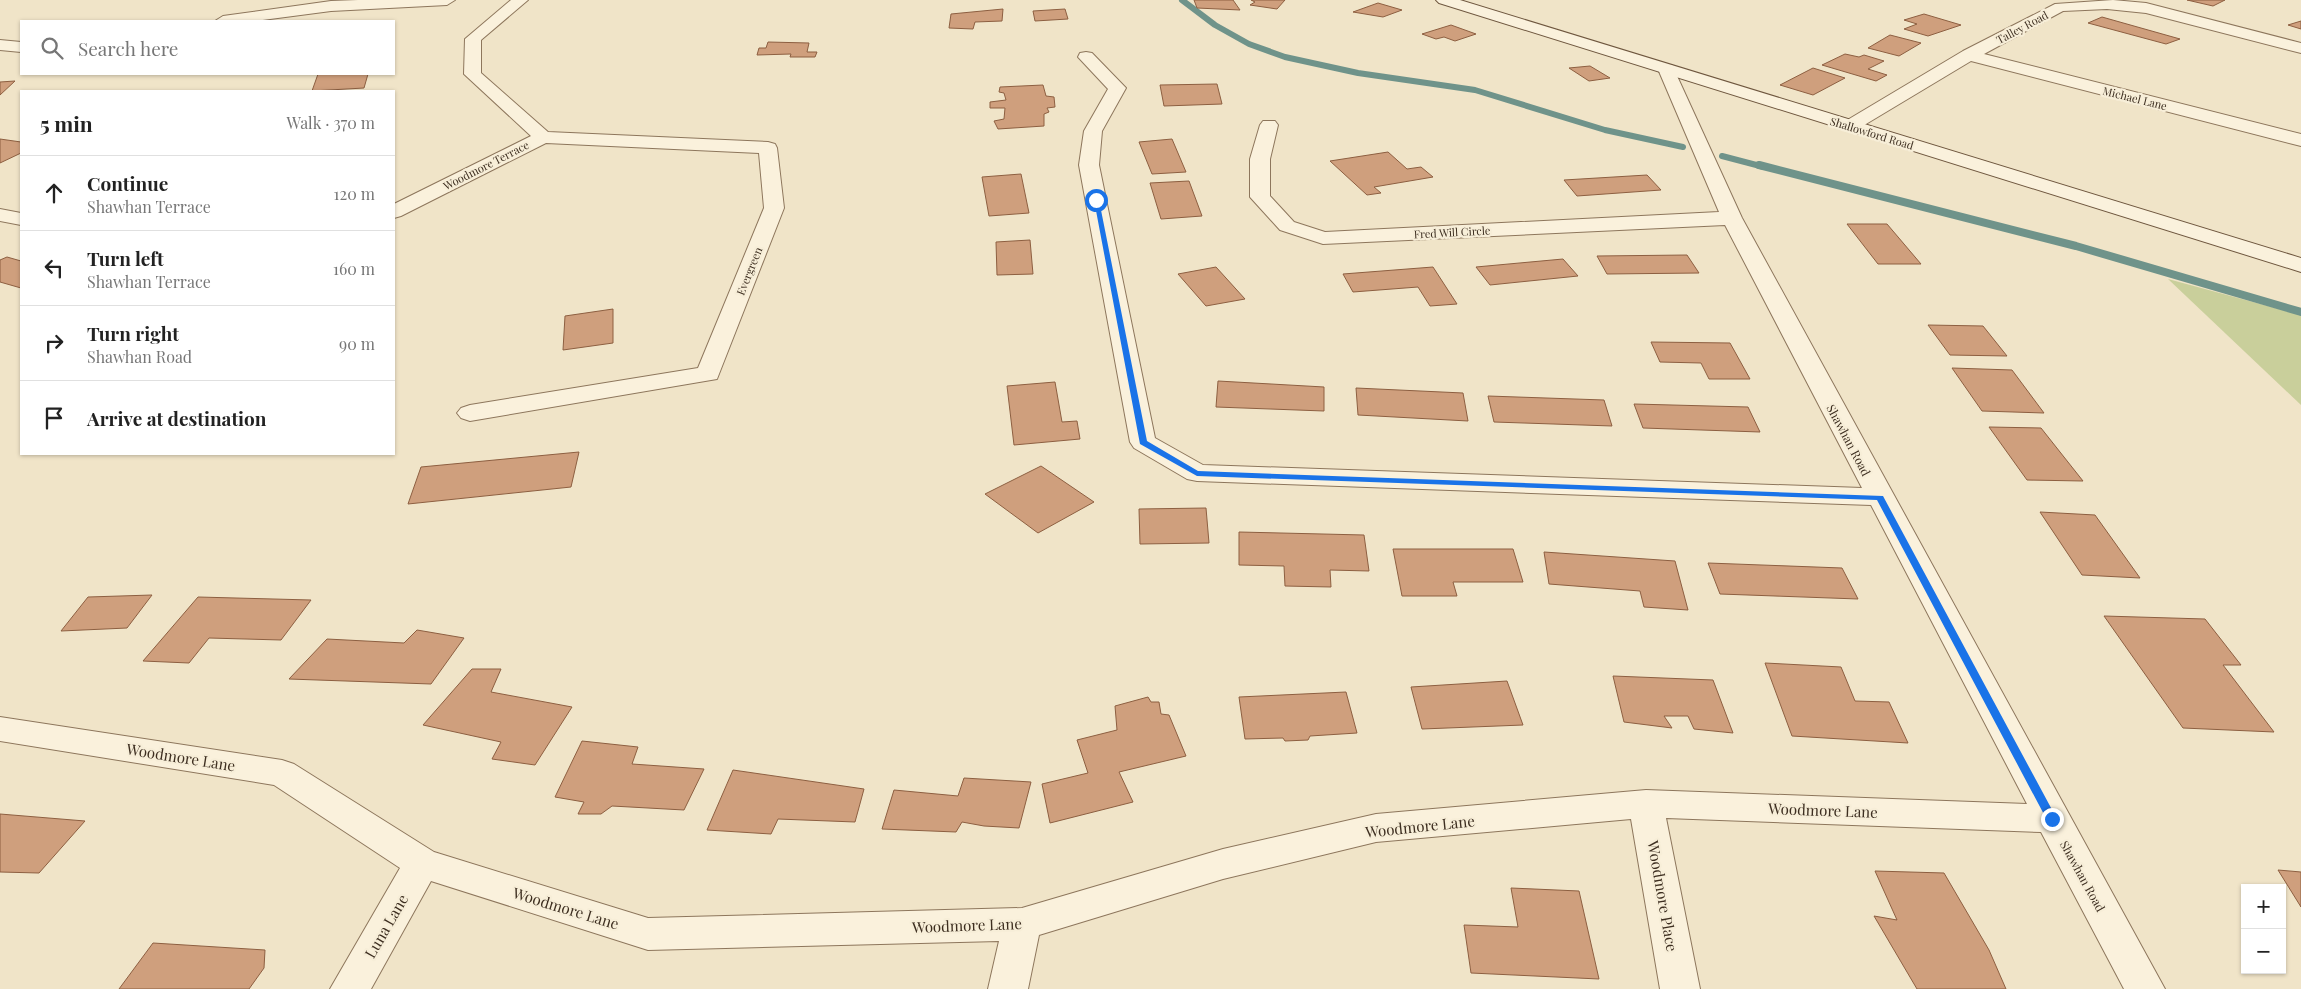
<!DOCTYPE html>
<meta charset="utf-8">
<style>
:root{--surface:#fff;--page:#f2f2f2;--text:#222;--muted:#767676;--line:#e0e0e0}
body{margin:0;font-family:"Playfair Display",serif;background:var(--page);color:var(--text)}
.controls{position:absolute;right:15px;bottom:15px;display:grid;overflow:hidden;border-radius:0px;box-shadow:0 1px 4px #0004}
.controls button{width:45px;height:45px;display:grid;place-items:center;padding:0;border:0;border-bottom:1px solid var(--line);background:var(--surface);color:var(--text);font:25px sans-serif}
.stop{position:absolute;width:15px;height:15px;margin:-11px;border:4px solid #1a73e8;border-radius:50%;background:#fff}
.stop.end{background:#1a73e8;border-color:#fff;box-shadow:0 1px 5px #0008}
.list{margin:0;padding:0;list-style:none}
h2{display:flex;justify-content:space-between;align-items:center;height:65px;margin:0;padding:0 20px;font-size:21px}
h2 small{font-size:16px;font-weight:400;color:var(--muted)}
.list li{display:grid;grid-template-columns:32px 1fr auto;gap:15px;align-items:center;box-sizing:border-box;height:75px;padding:0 20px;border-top:1px solid var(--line)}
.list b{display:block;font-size:19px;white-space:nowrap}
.list p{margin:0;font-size:16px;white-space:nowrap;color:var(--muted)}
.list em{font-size:16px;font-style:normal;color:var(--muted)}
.icon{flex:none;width:28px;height:28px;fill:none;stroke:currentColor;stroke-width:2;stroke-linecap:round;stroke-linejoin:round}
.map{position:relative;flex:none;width:2301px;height:989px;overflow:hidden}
.search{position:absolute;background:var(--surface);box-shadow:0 1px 4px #0004;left:20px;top:20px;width:375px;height:55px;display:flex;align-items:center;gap:12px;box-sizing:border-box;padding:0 18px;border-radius:0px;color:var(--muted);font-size:19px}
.panel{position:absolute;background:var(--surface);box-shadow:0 1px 4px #0004;left:20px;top:90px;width:375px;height:365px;border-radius:0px}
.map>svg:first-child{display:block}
</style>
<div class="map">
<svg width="2301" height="989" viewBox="0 0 2301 989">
<rect width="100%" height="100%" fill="#f0e4c8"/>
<!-- green -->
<path fill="#c9cf9b" d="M 2168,279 L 2301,315 L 2301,405 Z"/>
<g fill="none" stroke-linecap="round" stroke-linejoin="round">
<!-- stream-far1 -->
<g stroke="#6f938a" stroke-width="6">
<path d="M 1182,0 L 1215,25 L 1249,44 L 1285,57 L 1358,73 L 1475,90 L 1605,130 L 1683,147"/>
<path d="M 1722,156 L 1764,167"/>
</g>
<!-- stream -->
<path stroke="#6f938a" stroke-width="8" d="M 1759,165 L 2076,246 L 2301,312"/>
</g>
<!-- building -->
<g fill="#cf9f7d" stroke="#8d5f41">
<path d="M 1194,0 L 1233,0 L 1240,10 L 1197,8 Z"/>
<path d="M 1251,0 L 1285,0 L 1277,9 L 1250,5 L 1255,2 Z"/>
<path d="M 2187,0 L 2225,0 L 2213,6 Z"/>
<path d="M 1378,3 L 1402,10 L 1383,17 L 1353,12 Z"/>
<path d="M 1003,9 L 1002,21 L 975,22 L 973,29 L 949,28 L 951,14 Z"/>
<path d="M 1065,9 L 1068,19 L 1035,21 L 1033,11 Z"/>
<path d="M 1924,14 L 1961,25 L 1928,36 L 1904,29 L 1917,24 L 1904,20 Z"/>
<path d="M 2102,17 L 2180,39 L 2166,44 L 2088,23 Z"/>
<path d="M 2301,21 L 2301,29 L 2288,25 Z"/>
<path d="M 1451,25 L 1476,34 L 1455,41 L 1444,37 L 1436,39 L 1422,34 Z"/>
<path d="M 1890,35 L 1921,43 L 1899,56 L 1868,48 Z"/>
<path d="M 768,42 L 809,43 L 807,52 L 817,52 L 815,57 L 790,57 L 791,54 L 757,55 L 759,48 L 766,48 Z"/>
<path d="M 1845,54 L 1859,57 L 1864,55 L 1884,61 L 1868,69 L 1887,75 L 1876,81 L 1822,65 Z"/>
<path d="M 1590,66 L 1610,78 L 1589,81 L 1569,68 Z"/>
<path d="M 1813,68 L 1845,78 L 1813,95 L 1780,85 Z"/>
<path d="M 318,74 L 368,74 L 364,88 L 312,91 Z"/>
<path d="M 15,81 L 0,95 L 0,82 Z"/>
<path d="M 1217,84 L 1222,104 L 1164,106 L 1160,85 Z"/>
<path d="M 1043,85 L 1046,96 L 1054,97 L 1055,107 L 1047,108 L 1049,112 L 1044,114 L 1044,126 L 998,129 L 994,121 L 1004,119 L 1005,108 L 990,108 L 990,102 L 1006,100 L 1004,93 L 999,92 L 1000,87 Z"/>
<path d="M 0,139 L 21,142 L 21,153 L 0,163 Z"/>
<path d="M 1172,139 L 1186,172 L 1152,174 L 1139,142 Z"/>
<path d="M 1388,152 L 1407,169 L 1421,167 L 1433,177 L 1374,187 L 1381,193 L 1367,195 L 1330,161 Z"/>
<path d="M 1021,174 L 1029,213 L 989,216 L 982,177 Z"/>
<path d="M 1647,175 L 1661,190 L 1577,196 L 1564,180 Z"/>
<path d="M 1189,181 L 1202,216 L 1161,219 L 1150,183 Z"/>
<path d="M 1847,224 L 1887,224 L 1921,264 L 1878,264 Z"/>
<path d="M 1030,240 L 1033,274 L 997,275 L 996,242 Z"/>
<path d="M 1687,255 L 1699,273 L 1607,274 L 1597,256 Z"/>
<path d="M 7,257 L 21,261 L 21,288 L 0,282 L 0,260 Z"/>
<path d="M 1563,259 L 1578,276 L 1490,285 L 1476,267 Z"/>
<path d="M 1216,267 L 1245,299 L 1206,306 L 1178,274 Z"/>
<path d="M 1433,267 L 1457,304 L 1430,306 L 1418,287 L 1353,292 L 1343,274 Z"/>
<path d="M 613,309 L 613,343 L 563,350 L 565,316 Z"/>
<path d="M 1928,325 L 1983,326 L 2007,356 L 1950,355 Z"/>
<path d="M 1651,342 L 1730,343 L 1750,379 L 1709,379 L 1701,363 L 1660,362 Z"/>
<path d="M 1952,368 L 2012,370 L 2044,413 L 1982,411 Z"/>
<path d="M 1218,381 L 1324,387 L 1324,411 L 1216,407 Z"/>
<path d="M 1055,382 L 1062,422 L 1077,421 L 1080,439 L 1014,445 L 1007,386 Z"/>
<path d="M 1356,388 L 1463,393 L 1468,421 L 1358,415 Z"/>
<path d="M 1488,396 L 1604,400 L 1612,426 L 1494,422 Z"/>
<path d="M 1634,404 L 1748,407 L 1760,432 L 1643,428 Z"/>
<path d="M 1989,427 L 2041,428 L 2083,481 L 2027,480 Z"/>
<path d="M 579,452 L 571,487 L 408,504 L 421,467 Z"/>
<path d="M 1041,466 L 1094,502 L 1038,533 L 985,494 Z"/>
<path d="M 1206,508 L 1209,543 L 1140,544 L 1139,509 Z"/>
<path d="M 2040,512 L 2095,515 L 2140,578 L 2082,575 Z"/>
<path d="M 1239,532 L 1364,535 L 1369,571 L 1330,570 L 1331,587 L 1285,586 L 1284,566 L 1239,565 Z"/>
<path d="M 1393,549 L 1513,549 L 1523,582 L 1453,582 L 1457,596 L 1402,596 Z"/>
<path d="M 1544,552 L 1675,561 L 1688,610 L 1644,607 L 1640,591 L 1549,584 Z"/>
<path d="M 1708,563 L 1842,568 L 1858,599 L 1720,594 Z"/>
<path d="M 152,595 L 127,628 L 61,631 L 88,597 Z"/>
<path d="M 198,597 L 311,600 L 281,640 L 209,638 L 189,663 L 143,661 Z"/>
<path d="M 2104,616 L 2205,619 L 2241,665 L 2223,665 L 2274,732 L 2183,728 Z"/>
<path d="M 417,630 L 464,638 L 431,684 L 289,679 L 327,639 L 404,643 Z"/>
<path d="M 1765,663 L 1841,667 L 1855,701 L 1889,702 L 1908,743 L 1792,736 Z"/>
<path d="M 472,669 L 501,669 L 491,692 L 572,707 L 535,765 L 492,759 L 501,742 L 423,725 Z"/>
<path d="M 1613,676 L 1713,680 L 1733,733 L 1694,729 L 1688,716 L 1664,716 L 1672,728 L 1624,722 Z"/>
<path d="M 1507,681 L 1523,725 L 1422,729 L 1411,687 Z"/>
<path d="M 1346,692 L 1357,733 L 1310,736 L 1308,740 L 1285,741 L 1283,738 L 1245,739 L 1239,697 Z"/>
<path d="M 1148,697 L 1151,702 L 1159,702 L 1161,714 L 1169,715 L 1186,756 L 1119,772 L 1133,802 L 1050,823 L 1042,784 L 1088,773 L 1077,740 L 1117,730 L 1115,706 Z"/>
<path d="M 582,741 L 638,747 L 632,764 L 704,769 L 684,810 L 612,806 L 601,814 L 578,814 L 584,802 L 555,797 Z"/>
<path d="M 733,770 L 864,789 L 855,822 L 778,819 L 771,834 L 707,830 Z"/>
<path d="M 964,778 L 1031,782 L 1019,828 L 984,826 L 962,822 L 956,832 L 882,829 L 894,790 L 958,796 Z"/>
<path d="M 0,814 L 85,821 L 39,873 L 0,872 Z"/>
<path d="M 2278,870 L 2301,872 L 2301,907 Z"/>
<path d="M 1875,871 L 1944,873 L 1989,950 L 2006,989 L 1917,989 L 1874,916 L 1897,920 Z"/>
<path d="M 1511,888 L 1579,891 L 1599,979 L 1471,973 L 1464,925 L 1518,927 Z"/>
<path d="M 153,943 L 265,950 L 264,968 L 249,989 L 119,989 Z"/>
</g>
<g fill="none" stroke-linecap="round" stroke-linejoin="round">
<!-- street casing -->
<g stroke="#8d765c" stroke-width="2">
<g id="street">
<path d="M 358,0 L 455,0 L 447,5 L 331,11 L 255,21 L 215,21 L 223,16 L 331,1 Z"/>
<path d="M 511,0 L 528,0 L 481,40 L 481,73 L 548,132 L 768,142 L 775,144 L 777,148 L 784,208 L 717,379 L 470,421 L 461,418 L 457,413 L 461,408 L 470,405 L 698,368 L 764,208 L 759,153 L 546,143 L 401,216 L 394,218 L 394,204 L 531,136 L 464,74 L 465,39 Z"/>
<path d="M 2113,0 L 2146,3 L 2301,43 L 2301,53 L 2146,13 L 2107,9 L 2063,11 L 1984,54 L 2301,134 L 2301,146 L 1971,61 L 1856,130 L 1844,130 L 1841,126 L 1844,122 L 1963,51 L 2055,4 Z"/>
<path d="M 0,40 L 21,42 L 21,52 L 0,50 Z"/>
<path d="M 1086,52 L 1092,53 L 1126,88 L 1102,131 L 1099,165 L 1155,438 L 1203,465 L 1862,488 L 1725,225 L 1323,244 L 1280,230 L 1250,197 L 1250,159 L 1260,125 L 1263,121 L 1275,121 L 1278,125 L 1270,159 L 1270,196 L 1294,222 L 1325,232 L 1719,212 L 1658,69 L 1660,65 L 1672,65 L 1742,218 L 2165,989 L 2124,989 L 2041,832 L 1666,818 L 1700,989 L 1660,989 L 1631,819 L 1376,842 L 1223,879 L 1039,935 L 1028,989 L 988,989 L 999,941 L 648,950 L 431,881 L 371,989 L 330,989 L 400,868 L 274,785 L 0,741 L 0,717 L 282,760 L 294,764 L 434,852 L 648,918 L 1022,908 L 1223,849 L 1376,814 L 1646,790 L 2027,804 L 1871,505 L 1197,481 L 1187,479 L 1134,448 L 1130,442 L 1079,165 L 1084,131 L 1108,89 L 1078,57 L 1080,53 Z"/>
<path d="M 0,209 L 21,213 L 21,225 L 0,221 Z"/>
</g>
</g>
<!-- secondary casing -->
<g stroke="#6f573f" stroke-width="2">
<path id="secondary" d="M 1436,0 L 1460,0 L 2301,258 L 2301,272 L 1439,3 Z"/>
</g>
<!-- street -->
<use href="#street" fill="#faf1dc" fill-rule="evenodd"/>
<!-- secondary -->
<use href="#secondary" fill="#faf1dc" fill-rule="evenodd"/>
</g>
<!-- route -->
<path fill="#1a73e8" d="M 1096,198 L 1099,200 L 1147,441 L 1198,471 L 1883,496 L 2057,819 L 2055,822 L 2048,822 L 1877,500 L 1197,476 L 1140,444 L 1094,200 Z"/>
<g text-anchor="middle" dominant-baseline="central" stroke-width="4.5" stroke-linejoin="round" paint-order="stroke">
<!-- far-street labels -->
<g font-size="11" fill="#3d2e20" stroke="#f7eed8">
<text transform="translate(2022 27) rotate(-28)">Talley Road</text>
<text transform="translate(2135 98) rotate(14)">Michael Lane</text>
<text transform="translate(1872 133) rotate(17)">Shallowford Road</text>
<text transform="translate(486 165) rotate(-27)">Woodmore Terrace</text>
<text transform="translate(1452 232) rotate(-3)">Fred Will Circle</text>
<text transform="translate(749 271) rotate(-68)">Evergreen</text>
</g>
<!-- street labels -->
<g font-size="12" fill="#3d2e20" stroke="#f7eed8">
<text transform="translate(1849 440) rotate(62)">Shawhan Road</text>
<text transform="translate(2083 876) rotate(61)">Shawhan Road</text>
</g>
<!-- near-street labels -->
<g font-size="15" fill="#3d2e20" stroke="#f7eed8">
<text transform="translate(181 757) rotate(9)">Woodmore Lane</text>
<text transform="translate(1823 810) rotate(2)">Woodmore Lane</text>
<text transform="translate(1420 826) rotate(-6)">Woodmore Lane</text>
<text transform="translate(1663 896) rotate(80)">Woodmore Place</text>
<text transform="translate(566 908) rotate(17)">Woodmore Lane</text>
<text transform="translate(967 925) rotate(-2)">Woodmore Lane</text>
<text transform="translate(386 926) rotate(-60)">Luna Lane</text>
</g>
</g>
</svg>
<div class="controls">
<button>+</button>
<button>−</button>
</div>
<div class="stop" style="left:1096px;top:200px"></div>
<div class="stop end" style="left:2052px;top:819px"></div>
<div class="search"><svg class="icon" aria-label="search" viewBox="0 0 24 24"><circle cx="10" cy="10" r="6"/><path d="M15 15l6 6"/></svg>Search here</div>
<section class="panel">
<h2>5 min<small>Walk · 370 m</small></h2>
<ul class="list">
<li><svg class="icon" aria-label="ahead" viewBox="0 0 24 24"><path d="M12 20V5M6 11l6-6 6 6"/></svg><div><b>Continue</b><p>Shawhan Terrace</p></div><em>120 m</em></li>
<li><svg class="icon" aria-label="left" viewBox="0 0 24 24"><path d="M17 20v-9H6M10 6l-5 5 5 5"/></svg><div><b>Turn left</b><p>Shawhan Terrace</p></div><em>160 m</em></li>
<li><svg class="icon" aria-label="right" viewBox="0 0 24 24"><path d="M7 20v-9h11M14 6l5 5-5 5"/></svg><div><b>Turn right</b><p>Shawhan Road</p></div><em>90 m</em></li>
<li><svg class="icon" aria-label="arrive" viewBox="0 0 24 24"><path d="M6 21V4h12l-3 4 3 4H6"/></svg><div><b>Arrive at destination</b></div></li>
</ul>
</section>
</div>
